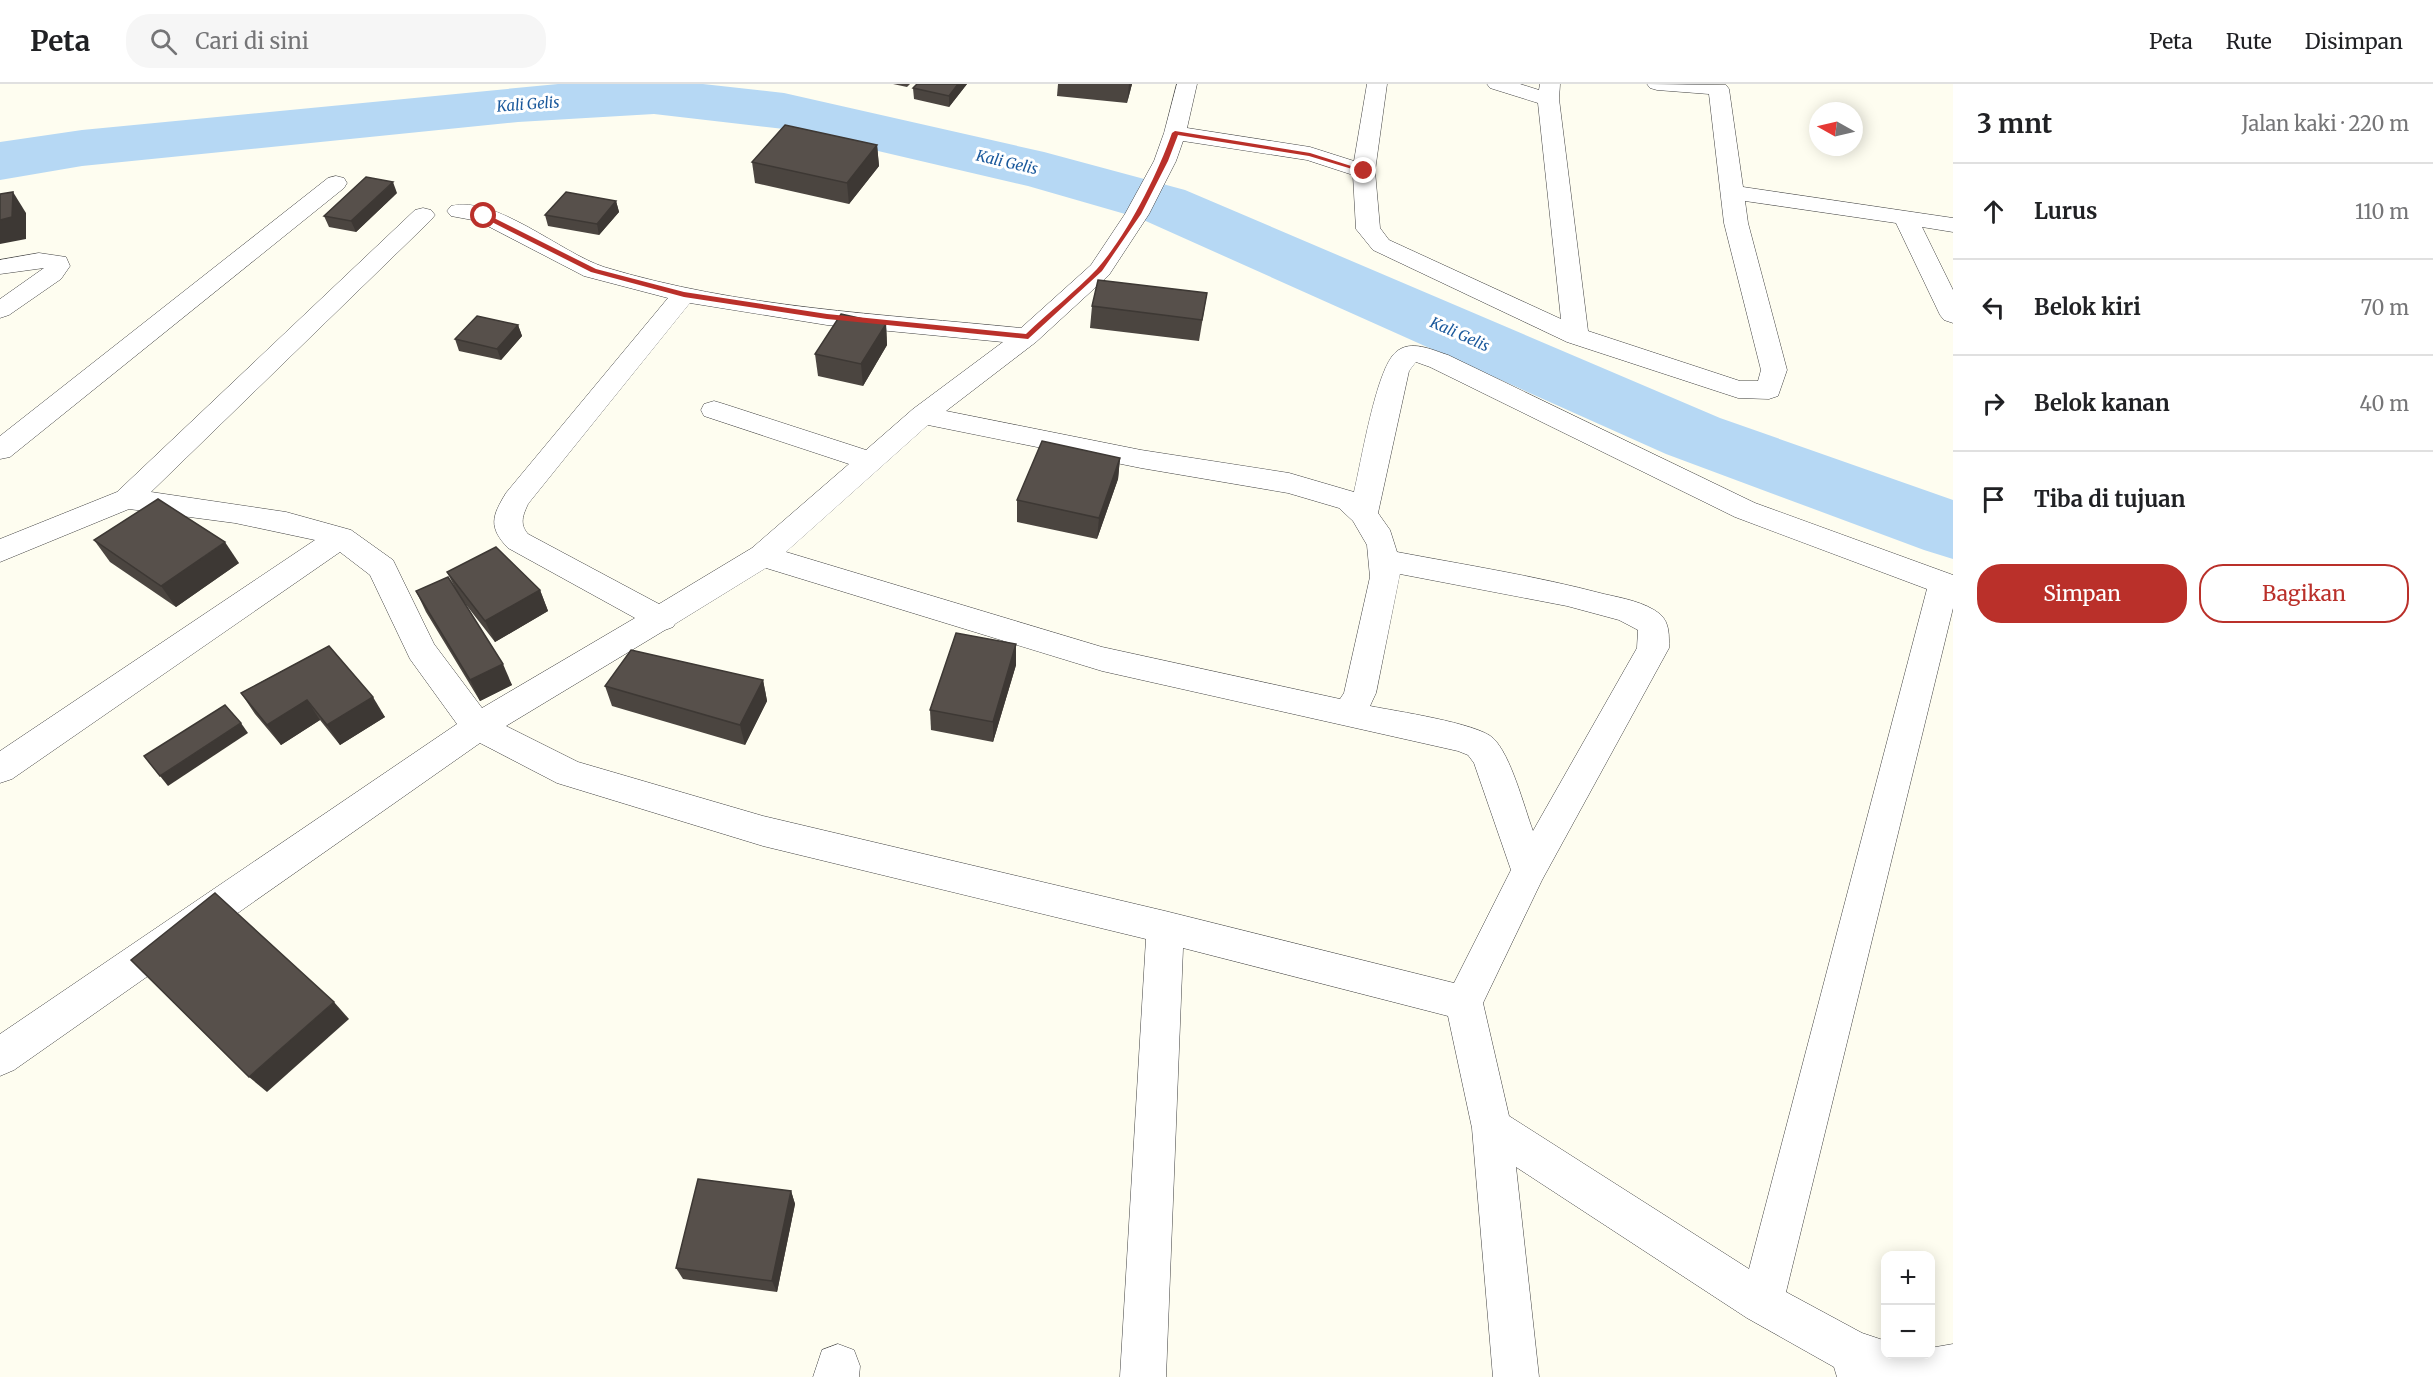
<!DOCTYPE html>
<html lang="id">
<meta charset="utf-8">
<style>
:root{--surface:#fff;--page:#f6f6f6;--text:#202124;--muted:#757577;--line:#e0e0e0;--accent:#ba302a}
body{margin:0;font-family:Merriweather,serif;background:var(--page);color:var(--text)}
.controls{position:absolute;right:18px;bottom:18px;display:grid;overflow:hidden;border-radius:12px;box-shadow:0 3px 15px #0003}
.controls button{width:54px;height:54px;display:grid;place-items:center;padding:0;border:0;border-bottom:2px solid var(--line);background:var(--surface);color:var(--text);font:30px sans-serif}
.compass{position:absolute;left:1809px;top:18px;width:54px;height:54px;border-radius:50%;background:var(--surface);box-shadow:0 3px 15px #0003;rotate:278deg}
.stop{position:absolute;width:18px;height:18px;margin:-14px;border:4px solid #ba302a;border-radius:50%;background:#fff}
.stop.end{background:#ba302a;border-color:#fff;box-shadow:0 2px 6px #0008}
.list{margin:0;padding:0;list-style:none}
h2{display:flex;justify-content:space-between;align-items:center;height:78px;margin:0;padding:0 24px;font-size:26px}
h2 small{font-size:20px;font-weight:400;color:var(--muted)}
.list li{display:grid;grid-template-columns:39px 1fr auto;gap:18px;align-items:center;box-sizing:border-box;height:96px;padding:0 24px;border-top:2px solid var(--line)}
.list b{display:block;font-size:22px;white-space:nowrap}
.list em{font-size:20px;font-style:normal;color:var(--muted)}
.actions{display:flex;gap:12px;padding:18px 24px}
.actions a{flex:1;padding:14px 0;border:2px solid var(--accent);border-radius:24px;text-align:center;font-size:21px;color:var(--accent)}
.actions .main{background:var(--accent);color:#fff}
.icon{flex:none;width:33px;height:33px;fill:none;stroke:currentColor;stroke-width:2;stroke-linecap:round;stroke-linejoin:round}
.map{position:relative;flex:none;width:1953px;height:1293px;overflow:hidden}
header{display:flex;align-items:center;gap:36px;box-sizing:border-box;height:84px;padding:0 30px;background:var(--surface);border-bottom:2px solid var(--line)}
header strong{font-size:28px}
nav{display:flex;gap:33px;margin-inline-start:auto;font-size:21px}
.search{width:420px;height:54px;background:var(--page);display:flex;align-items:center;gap:15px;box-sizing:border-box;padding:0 21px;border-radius:24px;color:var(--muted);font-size:22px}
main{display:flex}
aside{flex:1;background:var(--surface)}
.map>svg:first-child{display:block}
</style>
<header>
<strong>Peta</strong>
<div class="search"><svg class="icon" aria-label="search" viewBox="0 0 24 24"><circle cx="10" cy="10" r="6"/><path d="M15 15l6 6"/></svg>Cari di sini</div>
<nav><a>Peta</a><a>Rute</a><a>Disimpan</a></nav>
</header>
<main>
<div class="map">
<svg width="1953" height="1293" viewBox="0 0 1953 1293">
<rect width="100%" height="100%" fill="#fefdf0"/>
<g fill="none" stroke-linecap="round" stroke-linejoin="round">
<!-- river -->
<path fill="#b6d8f4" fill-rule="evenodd" d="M 558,0 L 703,0 L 784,9 L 1044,68 L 1185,106 L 1720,334 L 1953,416 L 1953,475 L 1924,466 L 1666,370 L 1139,134 L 1028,102 L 784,45 L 654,30 L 518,38 L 82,82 L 0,96 L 0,58 L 82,46 Z"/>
<!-- minor casing -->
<g stroke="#414141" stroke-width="1">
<g id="minor">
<path d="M 1177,0 L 1197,0 L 1187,44 L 1310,63 L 1354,77 L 1367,0 L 1387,0 L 1375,87 L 1380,144 L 1389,156 L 1561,235 L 1538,19 L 1490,4 L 1487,0 L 1520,0 L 1539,6 L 1540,0 L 1560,0 L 1559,15 L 1588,247 L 1740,297 L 1758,297 L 1761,286 L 1724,139 L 1709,10 L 1657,6 L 1650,4 L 1647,0 L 1726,1 L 1729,5 L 1743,103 L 1953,134 L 1953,148 L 1922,143 L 1953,206 L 1953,239 L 1944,236 L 1940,231 L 1896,139 L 1745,117 L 1748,139 L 1787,286 L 1778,312 L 1769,315 L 1738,314 L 1567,258 L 1373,166 L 1356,145 L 1353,91 L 1307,76 L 1183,57 L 1176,77 L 1149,130 L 1109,191 L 1036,258 L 946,327 L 1141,366 L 1289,389 L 1354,408 C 1361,380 1376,284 1396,268 C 1411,255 1432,266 1448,271 L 1755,419 L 1953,491 L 1953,524 L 1786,1208 L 1862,1249 L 1886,1257 L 1886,1270 L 1930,1270 L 1930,1264 L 1953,1260 L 1953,1293 L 1837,1293 L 1834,1283 L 1747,1234 L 1516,1083 L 1539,1293 L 1493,1293 L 1472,1044 L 1448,932 L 1183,864 L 1166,1293 L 1120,1293 L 1146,855 L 763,762 L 557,699 L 480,659 L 14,986 L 0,992 L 0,950 L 457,640 L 410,575 L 370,491 L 340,468 L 12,695 L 0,699 L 0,667 L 315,456 L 235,439 L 129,425 L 0,478 L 0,455 L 117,408 L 415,126 L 423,124 L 431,126 L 435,131 L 431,136 L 151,408 L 286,428 L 351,446 L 393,476 L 434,560 L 482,624 L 635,534 L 508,464 C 488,443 492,432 506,409 L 668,214 L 584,192 L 478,137 L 451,132 L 447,127 L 451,122 C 496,111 561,169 604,183 C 739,224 882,230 1021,244 L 1091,181 L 1125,130 L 1154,77 L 1164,49 ZM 690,219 L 827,241 L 1003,258 L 913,325 L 866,366 L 724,320 L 714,317 L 704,320 L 701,326 L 704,332 L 849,380 L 752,464 L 659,520 L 528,450 C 519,440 523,431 528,420 ZM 1416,278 L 1430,283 L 1735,433 L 1927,505 L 1749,1185 L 1509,1032 L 1483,919 L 1542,796 L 1669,564 C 1669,552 1670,539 1660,530 C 1645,518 1622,514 1604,510 C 1536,492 1466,481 1397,468 L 1390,446 L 1378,429 L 1409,287 ZM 928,341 L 1141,384 L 1288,409 L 1339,424 L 1353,437 L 1367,461 L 1370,493 L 1344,609 L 1340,615 L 1102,563 L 786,468 ZM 766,484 L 1102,587 L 1458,667 L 1468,671 L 1474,679 L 1511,786 L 1454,899 L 1165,827 L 763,732 L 578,678 L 506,642 L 665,546 L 673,543 L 675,540 ZM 1400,490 L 1567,522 L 1619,536 L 1638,546 L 1637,564 L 1533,747 C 1524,723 1511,671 1493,654 C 1477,639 1395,627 1370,622 L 1376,609 Z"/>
<path d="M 336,92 L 344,94 L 347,99 L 344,104 L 10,373 L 0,375 L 0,352 L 328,94 Z"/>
<path d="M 39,169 L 66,173 L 70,182 L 61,195 L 9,231 L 0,234 L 0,215 L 44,184 L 0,190 L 0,176 Z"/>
<path d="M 838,1260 L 854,1266 L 860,1282 L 859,1293 L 813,1293 L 822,1266 Z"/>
</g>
</g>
<!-- minor -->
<use href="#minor" fill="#fff" fill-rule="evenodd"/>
</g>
<!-- wall -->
<g fill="#4b4540">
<path d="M 893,0 L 910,0 L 907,3 Z"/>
<path d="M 917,0 L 967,0 L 949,23 L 914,15 L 913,4 Z"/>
<path d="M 1058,0 L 1132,0 L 1127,19 L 1057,12 Z"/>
<path d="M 877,61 L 879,82 L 849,120 L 755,99 L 752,78 Z"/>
<path d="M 397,109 L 356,148 L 329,143 L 324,132 Z"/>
<path d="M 616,117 L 619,128 L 599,151 L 548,142 L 545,131 Z"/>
<path d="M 1207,209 L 1199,257 L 1090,244 L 1092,222 Z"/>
<path d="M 886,240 L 887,261 L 863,302 L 818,292 L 815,270 Z"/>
<path d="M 518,241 L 522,252 L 501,276 L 459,267 L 455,255 Z"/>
<path d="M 1120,374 L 1118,395 L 1097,455 L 1017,438 L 1017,416 Z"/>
<path d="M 94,456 L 239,479 L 176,523 L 110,478 Z"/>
<path d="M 447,488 L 540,506 L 548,527 L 495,558 L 460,513 L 512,601 L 480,617 L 426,528 L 416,507 L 456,506 Z"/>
<path d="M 1016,560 L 1016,581 L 993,658 L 931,646 L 930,626 Z"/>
<path d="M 329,562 L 385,633 L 340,661 L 320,636 L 281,661 L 255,630 L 241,609 Z"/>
<path d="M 763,596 L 767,617 L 745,661 L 612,622 L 605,602 Z"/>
<path d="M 791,1107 L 795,1120 L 777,1208 L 683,1195 L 676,1184 Z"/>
</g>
<!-- shaded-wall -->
<g fill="#3d3834">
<path d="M 958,0 L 967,0 L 949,23 L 949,12 Z"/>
<path d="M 1129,0 L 1132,0 L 1127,19 Z"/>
<path d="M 877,61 L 879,82 L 849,120 L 847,99 Z"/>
<path d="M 393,98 L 397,109 L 356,148 L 351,137 Z"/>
<path d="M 13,108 L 26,129 L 26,155 L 0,160 L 0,136 Z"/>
<path d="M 616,117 L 619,128 L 599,151 L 597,140 Z"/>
<path d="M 886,240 L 887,261 L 863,302 L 861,280 Z"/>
<path d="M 518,241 L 522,252 L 501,276 L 497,265 Z"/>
<path d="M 1120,374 L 1118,395 L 1097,455 L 1099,434 Z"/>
<path d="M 225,458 L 239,479 L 176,523 L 161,502 Z"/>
<path d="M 540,506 L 548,527 L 495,558 L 485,537 Z"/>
<path d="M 1016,560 L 1016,581 L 993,658 L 993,638 Z"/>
<path d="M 503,580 L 512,601 L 480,617 L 470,596 Z"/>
<path d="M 763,596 L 767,617 L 745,661 L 740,641 Z"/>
<path d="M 373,613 L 385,633 L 340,661 L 327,641 Z"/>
<path d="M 307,616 L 320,636 L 281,661 L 267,641 Z"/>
<path d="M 241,639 L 248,649 L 168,702 L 160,692 Z"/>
<path d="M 334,918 L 349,935 L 267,1008 L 249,993 Z"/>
<path d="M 791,1107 L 795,1120 L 777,1208 L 772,1197 Z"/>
</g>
<!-- building -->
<g fill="#57504b" stroke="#3d3834" stroke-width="1.5">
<path d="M 917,0 L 958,0 L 949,12 L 913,4 Z"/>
<path d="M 785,41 L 877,61 L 847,99 L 752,78 Z"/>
<path d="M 366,93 L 393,98 L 351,137 L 324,132 Z"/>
<path d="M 13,108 L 12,133 L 0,136 L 0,110 Z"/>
<path d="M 566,108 L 616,117 L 597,140 L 545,131 Z"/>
<path d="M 1098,196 L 1207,209 L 1202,236 L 1092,222 Z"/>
<path d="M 841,230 L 886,240 L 861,280 L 815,270 Z"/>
<path d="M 477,232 L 518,241 L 497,265 L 455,255 Z"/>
<path d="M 1042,357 L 1120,374 L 1099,434 L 1017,416 Z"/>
<path d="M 158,415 L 225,458 L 161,502 L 94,456 Z"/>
<path d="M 496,463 L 540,506 L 485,537 L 447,488 Z"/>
<path d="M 448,493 L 503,580 L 470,596 L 416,507 Z"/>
<path d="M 956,549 L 1016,560 L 993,638 L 930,626 Z"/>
<path d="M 329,562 L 373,613 L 327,641 L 307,616 L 267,641 L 241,609 Z"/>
<path d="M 631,566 L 763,596 L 740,641 L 605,602 Z"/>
<path d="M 225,621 L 241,639 L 160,692 L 144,672 Z"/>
<path d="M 215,809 L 334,918 L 249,993 L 131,876 Z"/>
<path d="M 698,1095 L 791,1107 L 772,1197 L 676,1184 Z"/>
</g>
<!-- route -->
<path fill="#ba302a" d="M 1175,47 L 1310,69 L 1367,87 L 1362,88 L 1309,72 L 1178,51 L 1168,77 L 1141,130 L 1102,187 L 1028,255 L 827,235 L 684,213 L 591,188 L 480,132 L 486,130 L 596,185 L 684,208 L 827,230 L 1026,250 C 1049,228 1075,208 1097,185 C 1127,151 1157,92 1172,49 Z"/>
<g text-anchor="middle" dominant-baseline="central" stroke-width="6" stroke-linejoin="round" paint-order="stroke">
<!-- far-water labels -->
<g font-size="15" font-style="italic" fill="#1b599c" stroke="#fff">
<text transform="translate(528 20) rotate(-4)">Kali Gelis</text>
<text transform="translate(1007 78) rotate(13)">Kali Gelis</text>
<text transform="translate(1460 250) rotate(24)">Kali Gelis</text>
</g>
</g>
</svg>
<div class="controls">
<button>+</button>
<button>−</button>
</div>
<svg class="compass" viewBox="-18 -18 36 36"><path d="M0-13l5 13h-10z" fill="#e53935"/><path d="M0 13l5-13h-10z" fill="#757577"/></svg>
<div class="stop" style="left:484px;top:132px"></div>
<div class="stop end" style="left:1364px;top:87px"></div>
</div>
<aside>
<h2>3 mnt<small>Jalan kaki · 220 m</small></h2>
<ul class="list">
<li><svg class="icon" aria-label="ahead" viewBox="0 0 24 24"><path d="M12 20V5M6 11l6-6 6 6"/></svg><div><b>Lurus</b></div><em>110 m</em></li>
<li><svg class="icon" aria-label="left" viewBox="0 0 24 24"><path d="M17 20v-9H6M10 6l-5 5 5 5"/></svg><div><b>Belok kiri</b></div><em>70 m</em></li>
<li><svg class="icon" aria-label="right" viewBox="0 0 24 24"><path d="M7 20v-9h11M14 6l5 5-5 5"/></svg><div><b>Belok kanan</b></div><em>40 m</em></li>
<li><svg class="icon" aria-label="arrive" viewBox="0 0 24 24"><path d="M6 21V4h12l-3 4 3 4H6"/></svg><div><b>Tiba di tujuan</b></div></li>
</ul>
<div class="actions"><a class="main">Simpan</a><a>Bagikan</a></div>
</aside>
</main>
